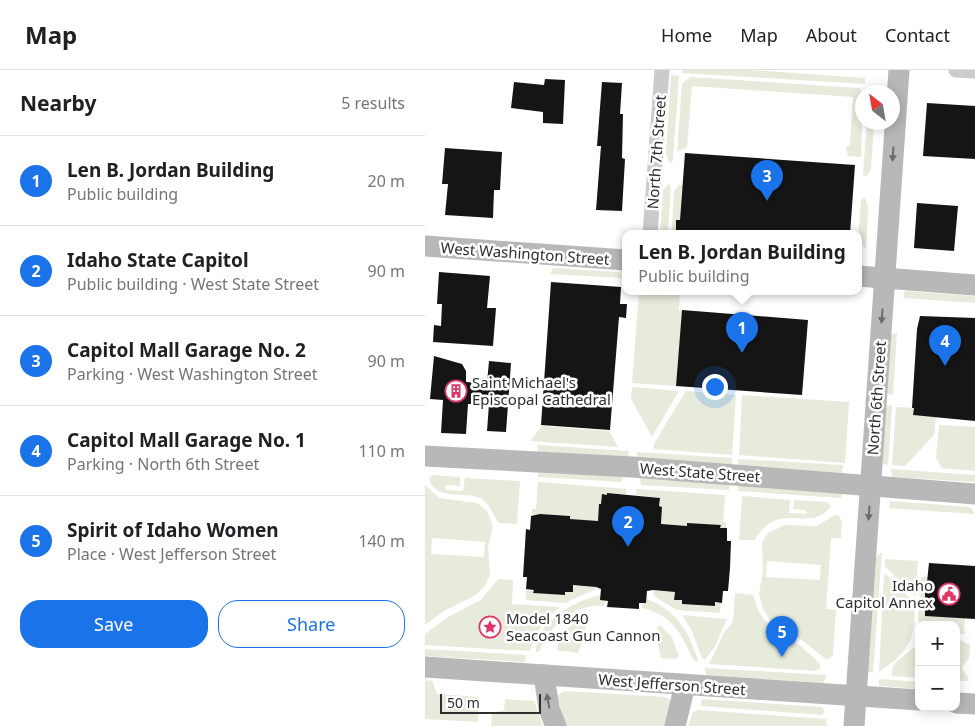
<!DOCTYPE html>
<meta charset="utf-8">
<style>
:root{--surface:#fff;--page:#f2f2f2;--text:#202124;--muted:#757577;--line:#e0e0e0;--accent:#1a73e8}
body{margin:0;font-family:"Noto Sans",sans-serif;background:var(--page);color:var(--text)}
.controls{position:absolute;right:15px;bottom:15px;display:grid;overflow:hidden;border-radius:10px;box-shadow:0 2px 12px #0003}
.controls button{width:45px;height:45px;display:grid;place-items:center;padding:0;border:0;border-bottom:1px solid var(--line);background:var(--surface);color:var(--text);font:25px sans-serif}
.compass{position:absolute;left:430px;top:15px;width:45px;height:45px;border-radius:50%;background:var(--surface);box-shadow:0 2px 12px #0003;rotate:329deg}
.scale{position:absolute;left:15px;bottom:12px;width:101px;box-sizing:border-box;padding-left:5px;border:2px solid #2e2e2e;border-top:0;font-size:14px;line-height:18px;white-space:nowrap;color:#2e2e2e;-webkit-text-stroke:4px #fff;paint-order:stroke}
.you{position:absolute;left:289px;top:316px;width:18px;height:18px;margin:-12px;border:4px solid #fff;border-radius:50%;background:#1a73e8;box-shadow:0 0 0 8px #1a73e833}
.badge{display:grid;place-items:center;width:32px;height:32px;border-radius:50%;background:var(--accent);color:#fff;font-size:16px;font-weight:700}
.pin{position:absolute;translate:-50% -41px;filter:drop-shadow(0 1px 2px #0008)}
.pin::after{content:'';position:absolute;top:26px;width:18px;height:15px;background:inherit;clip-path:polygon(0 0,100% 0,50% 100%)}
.popup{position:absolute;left:197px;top:160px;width:240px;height:65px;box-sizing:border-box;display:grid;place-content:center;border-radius:10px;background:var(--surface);filter:drop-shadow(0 1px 4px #0005);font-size:16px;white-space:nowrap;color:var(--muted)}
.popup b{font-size:19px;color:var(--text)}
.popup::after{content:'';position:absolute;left:50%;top:100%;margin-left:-10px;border:10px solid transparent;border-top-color:var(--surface)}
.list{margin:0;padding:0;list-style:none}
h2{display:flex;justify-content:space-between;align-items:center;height:65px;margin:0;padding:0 20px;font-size:21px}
h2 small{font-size:16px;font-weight:400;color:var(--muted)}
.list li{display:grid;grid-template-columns:32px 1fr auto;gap:15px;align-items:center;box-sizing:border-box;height:90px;padding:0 20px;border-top:1px solid var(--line)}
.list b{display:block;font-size:19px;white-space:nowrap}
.list p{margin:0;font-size:16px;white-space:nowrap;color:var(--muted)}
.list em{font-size:16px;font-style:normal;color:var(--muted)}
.actions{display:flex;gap:10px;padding:15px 20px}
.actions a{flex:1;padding:11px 0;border:1px solid var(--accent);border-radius:20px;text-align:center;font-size:18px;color:var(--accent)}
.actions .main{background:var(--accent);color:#fff}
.map{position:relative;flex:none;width:550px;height:656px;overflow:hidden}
header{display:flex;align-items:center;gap:30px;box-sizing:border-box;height:70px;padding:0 25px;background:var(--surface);border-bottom:1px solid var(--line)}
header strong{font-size:24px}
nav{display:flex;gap:28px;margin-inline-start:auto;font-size:18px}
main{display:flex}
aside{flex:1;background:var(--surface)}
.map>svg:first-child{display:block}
</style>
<header>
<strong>Map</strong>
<nav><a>Home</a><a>Map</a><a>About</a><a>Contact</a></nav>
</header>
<main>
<aside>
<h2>Nearby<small>5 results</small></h2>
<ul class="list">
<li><span class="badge">1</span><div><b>Len B. Jordan Building</b><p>Public building</p></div><em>20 m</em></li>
<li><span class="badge">2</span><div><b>Idaho State Capitol</b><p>Public building · West State Street</p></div><em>90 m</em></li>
<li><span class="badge">3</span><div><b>Capitol Mall Garage No. 2</b><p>Parking · West Washington Street</p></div><em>90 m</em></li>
<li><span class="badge">4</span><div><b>Capitol Mall Garage No. 1</b><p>Parking · North 6th Street</p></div><em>110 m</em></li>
<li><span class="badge">5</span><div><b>Spirit of Idaho Women</b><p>Place · West Jefferson Street</p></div><em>140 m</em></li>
</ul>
<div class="actions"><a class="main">Save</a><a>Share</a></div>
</aside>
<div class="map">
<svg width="550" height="656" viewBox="0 0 550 656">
<rect width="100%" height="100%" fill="#fff"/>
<!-- green -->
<g fill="#e7ebdc" fill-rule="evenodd">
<path d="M 258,0 L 326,0 L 440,8 L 440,14 L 257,3 Z"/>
<path d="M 246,5 L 254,6 L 248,90 L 245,93 L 241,84 Z"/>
<path d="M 265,7 L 434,18 L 438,22 L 436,87 L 423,86 L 421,77 L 425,75 L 428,27 L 267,16 L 262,77 L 252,82 L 257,14 Z"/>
<path d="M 442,53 L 449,53 L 446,100 L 441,107 L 438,104 Z"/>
<path d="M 243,114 L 246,116 L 243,160 L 235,164 L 238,121 Z"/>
<path d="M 254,115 L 257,115 L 255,150 L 251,150 L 251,161 L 257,161 L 256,164 L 249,164 L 247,158 L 249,121 Z"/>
<path d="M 440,127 L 443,138 L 441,179 L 433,170 L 436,130 Z"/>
<path d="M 128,198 L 194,202 L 198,208 L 125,204 Z"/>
<path d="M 480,221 L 550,226 L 550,233 L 478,228 Z"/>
<path d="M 214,222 L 255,222 L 254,240 L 257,240 L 251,316 L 207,313 Z"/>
<path d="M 472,263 L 468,325 L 460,323 L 464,265 Z"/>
<path d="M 207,317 L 254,321 L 227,367 L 206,329 Z"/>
<path d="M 261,321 L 311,325 L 307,385 L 228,379 L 230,372 Z"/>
<path d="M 317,325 L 424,332 L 420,393 L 314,385 Z"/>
<path d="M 467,335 L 463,395 L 455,393 L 459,336 Z"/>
<path d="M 471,337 L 489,338 L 489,345 L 511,347 L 509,365 L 480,396 L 467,395 Z"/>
<path d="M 514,355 L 550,357 L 550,401 L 517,398 L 511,388 Z"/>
<path d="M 117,356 L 184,361 L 193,377 L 105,371 Z"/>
<path d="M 112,375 L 204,381 L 203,388 L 113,382 Z"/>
<path d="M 212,382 L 307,388 L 307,396 L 212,389 Z"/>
<path d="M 313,389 L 418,395 L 417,403 L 313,396 Z"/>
<path d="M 466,399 L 550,405 L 550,412 L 467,407 Z"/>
<path d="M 113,403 L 199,406 L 196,412 L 113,407 Z"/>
<path d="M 8,405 L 35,407 L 35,416 L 21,415 L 21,420 L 38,421 L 40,408 L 95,411 L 92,454 L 74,453 C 67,444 66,434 55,428 C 40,421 8,431 4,408 Z"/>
<path d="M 215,407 L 305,413 L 304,420 L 216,415 Z"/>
<path d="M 113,412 L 201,419 L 201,424 L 177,425 L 173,452 L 145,449 L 145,446 L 114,444 L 114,447 L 107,446 L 107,439 L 111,439 Z"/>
<path d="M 313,414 L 365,417 L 417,424 L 416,428 L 313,421 Z"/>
<path d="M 0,415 L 14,428 L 52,433 L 62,441 L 68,457 L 63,477 L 65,505 L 59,517 L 49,526 L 19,541 L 0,555 ZM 7,468 L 60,472 L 59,487 L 6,484 Z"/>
<path d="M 211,419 L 300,425 L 298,452 L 301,452 L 301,458 L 295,458 L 295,455 L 262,453 L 262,456 L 236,458 L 237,437 L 234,436 L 235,428 L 211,425 Z"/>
<path d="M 317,426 L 365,430 L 364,443 L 382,444 L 381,440 L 368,439 L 369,430 L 402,432 L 406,436 C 386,465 353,428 330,470 L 314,470 Z"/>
<path d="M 465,431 L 545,437 L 550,444 L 464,438 Z"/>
<path d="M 410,445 L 413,445 L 417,451 L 416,468 L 406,468 L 401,539 L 411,540 L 408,585 L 402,590 L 373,567 L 345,550 L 338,539 L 334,524 L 338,501 L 337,472 L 343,463 L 360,455 L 392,456 ZM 342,491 L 396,495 L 395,510 L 341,507 Z"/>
<path d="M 457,482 L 448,602 L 441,602 L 450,488 Z"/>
<path d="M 460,489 L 493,491 L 490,526 L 460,496 Z"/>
<path d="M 461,504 L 489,533 C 492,570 483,582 454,602 L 459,506 Z"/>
<path d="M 496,507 L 502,507 L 502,512 L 500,512 L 500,545 L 540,548 L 539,562 L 541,564 L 531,564 L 531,555 L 495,555 L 493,548 Z"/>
<path d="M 73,509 L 88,510 L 87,534 L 134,537 L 117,555 L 104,581 L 0,575 L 0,564 L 23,547 L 56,530 Z"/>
<path d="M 148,515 L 171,517 L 171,519 L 140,533 L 101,530 L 101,519 L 109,520 L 109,523 L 140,525 L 140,522 L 148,522 Z"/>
<path d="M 228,520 L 250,522 L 249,530 L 257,530 L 257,534 L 289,536 L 290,533 L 296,533 L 295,543 L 252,540 L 229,526 Z"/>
<path d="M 310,523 L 328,525 L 334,542 L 344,556 L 376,576 L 395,594 L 395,599 L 391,601 L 284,594 L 300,561 L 308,552 Z"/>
<path d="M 176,525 L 176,530 L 180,531 L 179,536 C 150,533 124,555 115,581 L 111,582 C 110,552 150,530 176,525 Z"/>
<path d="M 221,529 C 252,540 263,561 273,590 L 272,592 L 268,589 C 255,562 247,545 217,538 L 217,533 L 221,533 Z"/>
<path d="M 257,545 L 302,549 L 290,576 L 280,590 L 277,588 L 266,559 Z"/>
<path d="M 159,549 L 161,551 L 160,564 L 153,583 L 132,580 C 133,566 145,554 159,549 Z"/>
<path d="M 233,556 L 236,556 L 246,566 L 254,586 L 251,589 L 236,588 L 231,566 Z"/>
<path d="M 531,568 L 545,575 L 544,588 L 537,597 L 539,602 L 543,607 L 543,611 L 531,611 Z"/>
<path d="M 494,573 L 494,608 L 466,606 L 469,594 Z"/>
<path d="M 0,579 L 101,585 L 100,592 L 0,586 Z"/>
<path d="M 280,598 L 402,605 L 398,613 L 281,605 Z"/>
<path d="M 0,607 L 3,611 L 7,610 L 12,624 L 54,627 L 53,652 L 1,649 L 0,653 Z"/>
<path d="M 454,609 L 494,612 L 494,619 L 454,616 Z"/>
<path d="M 140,621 L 241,627 L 246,631 L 244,656 L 137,656 L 131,626 Z"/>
<path d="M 80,629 L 109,631 L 118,656 L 66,656 L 67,643 L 79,640 Z"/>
<path d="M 276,629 L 396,637 L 399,640 L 398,645 L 276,636 Z"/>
<path d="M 273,640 L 401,649 L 402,656 L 263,656 L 268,642 Z"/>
</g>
<!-- building -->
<g fill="#151515">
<path d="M 120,9 L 140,10 L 138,54 L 118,53 L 118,42 L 86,38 L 89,12 L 119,15 Z"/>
<path d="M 177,12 L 197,13 L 195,44 L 198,44 L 197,88 L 200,89 L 197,141 L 171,140 L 176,76 L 172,76 Z"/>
<path d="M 502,33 L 550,36 L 550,89 L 498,86 Z"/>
<path d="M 20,78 L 77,82 L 75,120 L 69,120 L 68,148 L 20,145 L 23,114 L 17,114 Z"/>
<path d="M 260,83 L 430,95 L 425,164 L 277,164 L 251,161 L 251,150 L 255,150 Z"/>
<path d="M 492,133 L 533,136 L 529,181 L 489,178 Z"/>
<path d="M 14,202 L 65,206 L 62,238 L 71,238 L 68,276 L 8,272 L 9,255 L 16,256 L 17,234 L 12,234 Z"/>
<path d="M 126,212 L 196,217 L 195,234 L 202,234 L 201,248 L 194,247 L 185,360 L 116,355 Z"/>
<path d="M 257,240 L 383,250 L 377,325 L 251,316 Z"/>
<path d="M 495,246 L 550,248 L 550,351 L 488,345 L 489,338 L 487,338 L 492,259 Z"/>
<path d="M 9,286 L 37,294 L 41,301 L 41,312 L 62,313 L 64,291 L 86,293 L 81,362 L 62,361 L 64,334 L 43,334 L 41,364 L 16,363 L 18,330 L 5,329 Z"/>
<path d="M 182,423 L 235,428 L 234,436 L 237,437 L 236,454 L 262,456 L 262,453 L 296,455 L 295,458 L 302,458 L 302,471 L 306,471 L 305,498 L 303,521 L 298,521 L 297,533 L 290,532 L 290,536 L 257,534 L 257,530 L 249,530 L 250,522 L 228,520 L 222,521 L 221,533 L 214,533 L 214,539 L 182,537 L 183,531 L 175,530 L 176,519 L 171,517 L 148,515 L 148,522 L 140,522 L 140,525 L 108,523 L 109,520 L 101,519 L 102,507 L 98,507 L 101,459 L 105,460 L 106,446 L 115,444 L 145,446 L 145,449 L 173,451 L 174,434 L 176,434 L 177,424 L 182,425 Z"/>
<path d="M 504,493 L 550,496 L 550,549 L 500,546 L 500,512 L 502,512 Z"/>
</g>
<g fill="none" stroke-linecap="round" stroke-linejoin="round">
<!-- street -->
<g stroke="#cbcbcb" stroke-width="15">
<path d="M 531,0 L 550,1"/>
<path d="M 225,164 L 237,0"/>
</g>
<!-- secondary -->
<g stroke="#b8b8b8" stroke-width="21">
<path d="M 0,176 L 201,190"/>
<path d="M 433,206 L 550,215"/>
<path d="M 0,386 L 207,397 L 550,424"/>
<path d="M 0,597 L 494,630"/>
<path d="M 119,605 L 124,639 L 131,656"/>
<path d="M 531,633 L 550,634"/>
<path d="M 250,656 L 260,615"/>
<path d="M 429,656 L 474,0"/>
</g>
</g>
<!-- one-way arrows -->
<defs><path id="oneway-solid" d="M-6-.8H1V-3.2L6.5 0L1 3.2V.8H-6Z" transform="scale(1.25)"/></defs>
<g fill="#6c6c6c">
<use href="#oneway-solid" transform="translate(468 84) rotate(94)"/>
<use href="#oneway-solid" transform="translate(457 246) rotate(94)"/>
<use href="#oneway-solid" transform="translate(444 443) rotate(94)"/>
<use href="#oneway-solid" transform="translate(123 631) rotate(-101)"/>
</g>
<!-- icons -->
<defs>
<g id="building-ring" transform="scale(1.125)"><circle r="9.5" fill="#fff" stroke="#de3768" stroke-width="1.5"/><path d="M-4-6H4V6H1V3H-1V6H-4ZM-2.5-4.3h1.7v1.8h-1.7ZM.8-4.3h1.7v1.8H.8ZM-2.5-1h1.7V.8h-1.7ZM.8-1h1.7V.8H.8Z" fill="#de3768"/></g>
<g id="civic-ring" transform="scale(1.125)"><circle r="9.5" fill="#fff" stroke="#de3768" stroke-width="1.5"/><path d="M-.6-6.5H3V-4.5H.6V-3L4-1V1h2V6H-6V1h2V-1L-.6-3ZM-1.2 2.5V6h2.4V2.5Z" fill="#de3768"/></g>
<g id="sight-ring" transform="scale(1.125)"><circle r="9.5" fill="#fff" stroke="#de3768" stroke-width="1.5"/><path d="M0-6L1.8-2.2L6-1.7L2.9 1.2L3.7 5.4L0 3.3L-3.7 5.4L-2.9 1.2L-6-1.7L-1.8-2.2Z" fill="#de3768"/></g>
</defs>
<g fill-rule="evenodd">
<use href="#building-ring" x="31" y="321"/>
<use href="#civic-ring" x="524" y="524"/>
<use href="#sight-ring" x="65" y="557"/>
</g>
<g text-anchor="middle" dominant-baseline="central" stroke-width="5" stroke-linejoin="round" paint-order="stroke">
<!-- street labels -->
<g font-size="15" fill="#2e2e2e" stroke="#fff">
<text transform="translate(231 82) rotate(-86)">North 7th Street</text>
<text transform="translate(100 183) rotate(4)">West Washington Street</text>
<text transform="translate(451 328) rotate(-86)">North 6th Street</text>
<text transform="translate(275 402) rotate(4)">West State Street</text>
<text transform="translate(247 614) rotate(4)">West Jefferson Street</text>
</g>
<!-- poi labels -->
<g font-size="15" fill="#2e2e2e" stroke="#fff" text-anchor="start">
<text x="47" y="312">Saint Michael's<tspan x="47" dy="17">Episcopal Cathedral</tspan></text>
<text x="508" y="515" text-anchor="end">Idaho<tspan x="508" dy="17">Capitol Annex</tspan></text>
<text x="81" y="548">Model 1840<tspan x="81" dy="17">Seacoast Gun Cannon</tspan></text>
</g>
</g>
</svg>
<div class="controls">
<button>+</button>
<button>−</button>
</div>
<svg class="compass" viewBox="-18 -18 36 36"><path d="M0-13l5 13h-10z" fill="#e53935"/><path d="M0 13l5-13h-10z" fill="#757577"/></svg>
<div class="scale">50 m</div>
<div class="you"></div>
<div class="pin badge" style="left:317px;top:283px">1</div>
<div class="popup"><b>Len B. Jordan Building</b>Public building</div>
<div class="pin badge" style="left:203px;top:477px">2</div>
<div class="pin badge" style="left:342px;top:131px">3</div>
<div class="pin badge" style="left:520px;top:296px">4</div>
<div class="pin badge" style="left:357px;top:587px">5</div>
</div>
</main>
